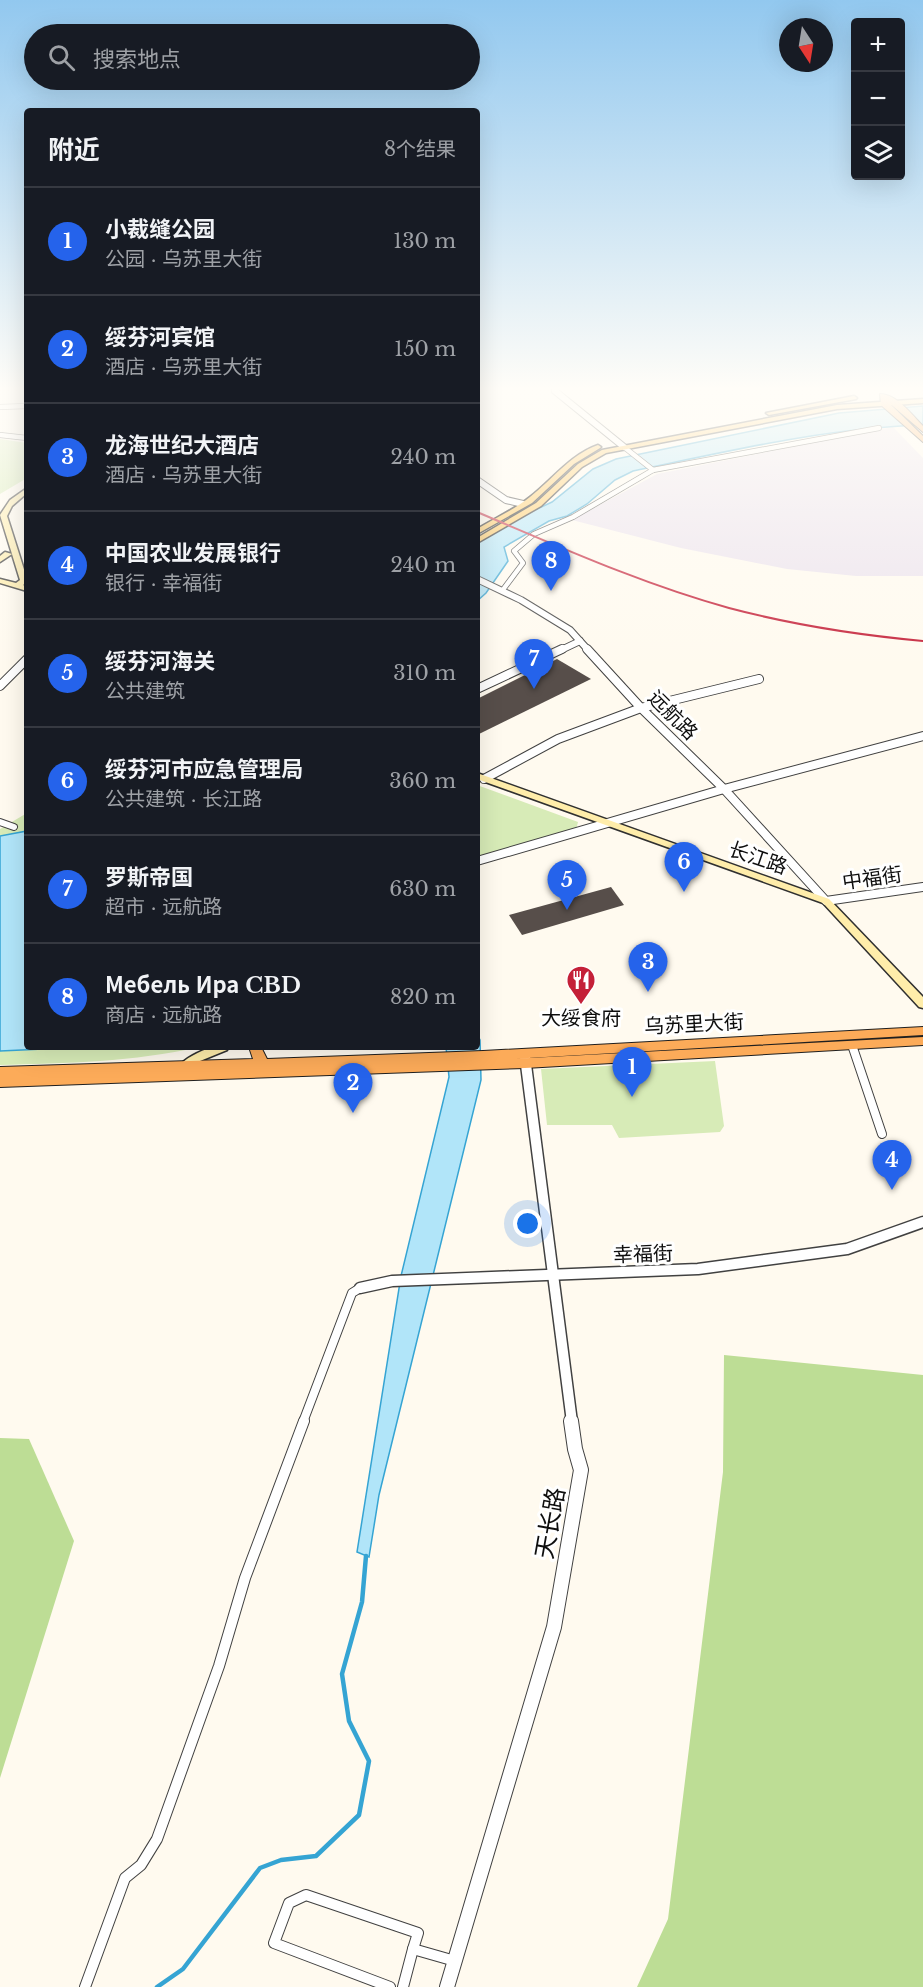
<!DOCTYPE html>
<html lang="zh">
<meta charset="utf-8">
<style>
:root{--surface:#171b24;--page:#20242c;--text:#f1f3f6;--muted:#9ea1a6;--line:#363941;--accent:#2563eb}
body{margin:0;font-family:"Libre Baskerville","Noto Sans SC",serif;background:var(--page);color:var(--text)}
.controls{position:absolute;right:18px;top:18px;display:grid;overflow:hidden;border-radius:6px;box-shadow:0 6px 24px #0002}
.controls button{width:54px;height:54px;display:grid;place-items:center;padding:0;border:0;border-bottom:2px solid var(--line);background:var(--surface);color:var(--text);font:30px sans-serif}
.compass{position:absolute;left:779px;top:18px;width:54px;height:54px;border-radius:50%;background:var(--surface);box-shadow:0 6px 24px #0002;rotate:168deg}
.you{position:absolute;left:528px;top:1224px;width:21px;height:21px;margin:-15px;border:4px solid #fff;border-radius:50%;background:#1a73e8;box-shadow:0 0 0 9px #1a73e833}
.badge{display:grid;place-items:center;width:39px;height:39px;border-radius:50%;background:var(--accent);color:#fff;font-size:20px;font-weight:700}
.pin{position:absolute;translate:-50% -50px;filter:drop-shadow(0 2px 3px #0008)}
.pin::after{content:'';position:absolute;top:32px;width:21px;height:18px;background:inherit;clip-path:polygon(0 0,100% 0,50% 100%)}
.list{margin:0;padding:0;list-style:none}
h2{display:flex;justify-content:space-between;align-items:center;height:78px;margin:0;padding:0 24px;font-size:26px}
h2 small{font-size:20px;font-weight:400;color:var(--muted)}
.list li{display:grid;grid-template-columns:39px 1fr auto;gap:18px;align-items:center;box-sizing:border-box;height:108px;padding:0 24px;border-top:2px solid var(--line)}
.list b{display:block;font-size:22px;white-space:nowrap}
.list p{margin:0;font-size:20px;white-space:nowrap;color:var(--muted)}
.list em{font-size:20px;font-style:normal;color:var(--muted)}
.icon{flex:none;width:33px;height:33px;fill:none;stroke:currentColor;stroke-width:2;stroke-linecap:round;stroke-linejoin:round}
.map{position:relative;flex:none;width:923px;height:1987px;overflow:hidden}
.search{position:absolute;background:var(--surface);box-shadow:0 6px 24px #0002;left:24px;top:24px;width:456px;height:66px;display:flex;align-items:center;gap:15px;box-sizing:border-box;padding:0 21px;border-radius:33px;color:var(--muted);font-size:22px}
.panel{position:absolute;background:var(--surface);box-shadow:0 6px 24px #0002;left:24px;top:108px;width:456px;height:942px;border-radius:6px}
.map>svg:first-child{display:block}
</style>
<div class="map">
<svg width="923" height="1987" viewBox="0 0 923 1987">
<rect width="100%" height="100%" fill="#fffaef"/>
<!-- industrial -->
<path fill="#ebe2ed" d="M 893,427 L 923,458 L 923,576 L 856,576 L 787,569 L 681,548 L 572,520 L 657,474 Z"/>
<!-- green -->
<g fill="#d7ebb7">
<path d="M 0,439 L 27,443 L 27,478 L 0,494 Z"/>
<path d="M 477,785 L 578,822 L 576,830 L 477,857 Z"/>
<path d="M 27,813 L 27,1047 L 199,1047 C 134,1062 67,1063 0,1065 L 0,829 Z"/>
<path d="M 715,1061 L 724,1126 L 720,1132 L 619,1138 L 612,1125 L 547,1125 L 541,1069 Z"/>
</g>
<!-- forest -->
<g fill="#bddd95">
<path d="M 724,1355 L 923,1375 L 923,1987 L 637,1987 L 668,1919 L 723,1472 Z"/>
<path d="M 0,1438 L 29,1439 L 74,1541 L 0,1778 Z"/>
</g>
<!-- water -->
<g fill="#b1e5f9" stroke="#35a4d3" stroke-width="1.5">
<path d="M 923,406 L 923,425 C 825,428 729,451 633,471 L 615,480 L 587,504 L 567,516 L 549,521 L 504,547 L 508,561 L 486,593 L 477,601 L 477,560 L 479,555 L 477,543 L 518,518 L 552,502 L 593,469 L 616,459 L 839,413 Z"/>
<path d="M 27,831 L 27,1047 L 87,1047 L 0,1051 L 0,836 Z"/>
<path d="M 477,1034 L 480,1040 L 481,1080 L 379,1495 L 369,1557 L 357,1552 L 401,1276 L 449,1077 L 446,1047 L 477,1047 Z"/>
</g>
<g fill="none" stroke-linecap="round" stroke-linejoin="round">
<!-- stream -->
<path stroke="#35a4d3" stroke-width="4.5" d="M 157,1987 L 183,1969 L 260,1868 L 281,1860 L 316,1856 L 359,1815 L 369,1761 L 349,1721 L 342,1674 L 362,1602 L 366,1556"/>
</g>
<!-- building -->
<g fill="#574e4a">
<path d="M 557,659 L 591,679 L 477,735 L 477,699 Z"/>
<path d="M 611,887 L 624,905 L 522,935 L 509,915 Z"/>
</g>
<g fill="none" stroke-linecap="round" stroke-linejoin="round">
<!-- minor-far3 casing -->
<g stroke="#414141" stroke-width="6">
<g id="minor-far3">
<path d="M 0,407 L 27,406"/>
<path d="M 0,435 L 27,438"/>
<path d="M 624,447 L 653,470"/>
<path d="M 502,591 L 523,563 L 514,551 L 534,534 L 573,517 L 653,470 L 879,428"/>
</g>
</g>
<!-- minor-far2 casing -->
<g stroke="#414141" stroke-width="8">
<path id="minor-far2" d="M 0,822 L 14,827"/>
</g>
<!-- minor-far1 casing -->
<g stroke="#414141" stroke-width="10">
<g id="minor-far1">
<path d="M 852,1045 L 882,1134"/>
<path d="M 303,1422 L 352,1293 L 360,1288"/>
</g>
</g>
<!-- minor casing -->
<g stroke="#414141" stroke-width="12">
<g id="minor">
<path d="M 85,1987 L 125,1878 L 141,1865 L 157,1839 L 219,1666 L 245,1578 L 304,1421"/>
<path d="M 390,1987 L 274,1943 L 289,1903 L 306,1895 L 418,1933 L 413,1949 L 455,1961"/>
<path d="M 403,1987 L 413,1949"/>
</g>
</g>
<!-- tertiary-far3 casing -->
<g stroke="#414141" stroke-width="8">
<g id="tertiary-far3">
<path d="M 555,391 L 624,447"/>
<path d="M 477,480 L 506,500 L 523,504"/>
<path d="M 477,579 L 521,600 L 570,630 L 589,651"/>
<path d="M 559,651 L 580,641"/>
</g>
</g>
<!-- tertiary-far2 casing -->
<g stroke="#414141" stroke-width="10">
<g id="tertiary-far2">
<path d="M 587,649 L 641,708 L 724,789 L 826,901 L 923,887"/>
<path d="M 0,686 L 27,659"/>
<path d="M 477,689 L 562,649"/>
<path d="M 484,779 L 558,739 L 641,708 L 759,679"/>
<path d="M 477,861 L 724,789 L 923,736"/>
</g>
</g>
<!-- tertiary-far1 casing -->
<g stroke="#414141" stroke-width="13">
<g id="tertiary-far1">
<path d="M 525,1057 L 572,1422"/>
<path d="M 360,1288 L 392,1281 L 698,1269 L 847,1249 L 923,1222"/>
</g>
</g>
<!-- tertiary casing -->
<g stroke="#414141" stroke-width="16">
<path id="tertiary" d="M 447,1987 L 554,1627 L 581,1470 L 575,1449 L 571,1421"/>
</g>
<!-- secondary casing -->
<g stroke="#303030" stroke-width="3">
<g id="secondary">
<path d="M 27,488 L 27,493 L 12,506 L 7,516 L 27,579 L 27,582 L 23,585 L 27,587 L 27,591 L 0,583 L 0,579 L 16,583 L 20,580 L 12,554 L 0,562 L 0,556 L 5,552 L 12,554 L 0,515 L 10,500 Z"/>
<path d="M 477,773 L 829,899 L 923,997 L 923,1008 L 919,1007 L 823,903 L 477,779 Z"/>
<path d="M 212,1047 L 228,1047 L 227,1050 L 200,1061 L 186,1072 L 178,1072 L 176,1069 C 186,1057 199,1052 212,1047 Z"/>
</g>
</g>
<!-- primary casing -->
<g stroke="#1f1f1f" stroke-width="3">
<g id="primary">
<path d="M 854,396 L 857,398 L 856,399 L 769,415 L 766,413 Z"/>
<path d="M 923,399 L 923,403 L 837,409 L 606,453 L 582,467 L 541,506 L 477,543 L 477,538 L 536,503 L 578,464 L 602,450 L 837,405 Z"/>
<path d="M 598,445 L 601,447 L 600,448 L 574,464 L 532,503 L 477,534 L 477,529 C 495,518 514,510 530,497 C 553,479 570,455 598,445 Z"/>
</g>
</g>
<!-- trunk casing -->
<g stroke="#1f1f1f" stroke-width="2">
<g id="trunk">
<path d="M 880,394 C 897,394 912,415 923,426 L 923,432 L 887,401 L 923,436 L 923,442 L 881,405 Z"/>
<path d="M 923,1027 L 923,1035 L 511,1059 L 923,1037 L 923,1045 L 525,1068 L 0,1087 L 0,1077 L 260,1068 L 0,1077 L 0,1067 L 253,1059 L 249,1047 L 261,1047 L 267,1059 L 483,1051 Z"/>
</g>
</g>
<!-- minor-far3 -->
<use href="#minor-far3" stroke="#fff" stroke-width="4.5"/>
<!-- minor-far2 -->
<use href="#minor-far2" stroke="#fff" stroke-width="6"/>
<!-- minor-far1 -->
<use href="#minor-far1" stroke="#fff" stroke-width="8"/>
<!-- minor -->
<use href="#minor" stroke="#fff" stroke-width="10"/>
<!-- tertiary-far3 -->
<use href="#tertiary-far3" stroke="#fff" stroke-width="6"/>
<!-- tertiary-far2 -->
<use href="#tertiary-far2" stroke="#fff" stroke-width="8"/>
<!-- tertiary-far1 -->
<use href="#tertiary-far1" stroke="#fff" stroke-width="10"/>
<!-- tertiary -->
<use href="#tertiary" stroke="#fff" stroke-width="14"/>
<!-- secondary -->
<use href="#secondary" fill="#ffedaa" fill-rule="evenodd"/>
<!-- primary -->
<use href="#primary" fill="#fec860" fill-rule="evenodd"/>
<!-- trunk -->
<use href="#trunk" fill="#fcab59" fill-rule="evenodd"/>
<!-- rail -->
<path stroke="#c42038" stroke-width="2" d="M 477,512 C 560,547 642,584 729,608 C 793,625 858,635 923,641"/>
</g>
<!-- sky -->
<linearGradient id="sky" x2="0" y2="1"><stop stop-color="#92c8ef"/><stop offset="0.58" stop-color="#fffdf8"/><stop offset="1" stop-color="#fffdf8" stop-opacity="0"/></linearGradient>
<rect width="923" height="670" fill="url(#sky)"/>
<!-- icons -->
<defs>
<g id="restaurant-pin" transform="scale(1.5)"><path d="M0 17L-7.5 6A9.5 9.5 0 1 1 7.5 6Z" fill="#c42038" stroke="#fff"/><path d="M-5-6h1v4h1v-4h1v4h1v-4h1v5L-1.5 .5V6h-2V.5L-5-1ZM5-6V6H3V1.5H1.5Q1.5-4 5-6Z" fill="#fff"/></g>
</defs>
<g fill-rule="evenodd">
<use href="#restaurant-pin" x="581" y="980"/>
</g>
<g text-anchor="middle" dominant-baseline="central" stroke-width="6" stroke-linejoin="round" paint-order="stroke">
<!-- street labels -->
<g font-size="20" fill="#0e0e0e" stroke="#fff">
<text transform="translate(673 715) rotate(45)">远航路</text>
<text transform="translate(758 858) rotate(19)">长江路</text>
<text transform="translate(872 878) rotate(-8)">中福街</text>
<text transform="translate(694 1024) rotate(-3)">乌苏里大街</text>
<text transform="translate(643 1254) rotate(-2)">幸福街</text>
</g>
<!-- poi labels -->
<g font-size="20" fill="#0e0e0e" stroke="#fff">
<text x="581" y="1018">大绥食府</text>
</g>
<!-- near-street labels -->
<g font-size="24" fill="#0e0e0e" stroke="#fff">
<text transform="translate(550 1523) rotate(-80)">天长路</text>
</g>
</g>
</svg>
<div class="controls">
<button>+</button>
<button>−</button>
<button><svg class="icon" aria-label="layers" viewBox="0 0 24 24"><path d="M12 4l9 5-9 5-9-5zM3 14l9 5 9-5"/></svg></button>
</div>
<svg class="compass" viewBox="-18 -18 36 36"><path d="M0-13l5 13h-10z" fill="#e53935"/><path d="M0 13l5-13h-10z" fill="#9ea1a6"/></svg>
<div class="you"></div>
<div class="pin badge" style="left:632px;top:1097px">1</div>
<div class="pin badge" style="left:353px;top:1113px">2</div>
<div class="pin badge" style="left:648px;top:992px">3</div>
<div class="pin badge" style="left:892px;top:1190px">4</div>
<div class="pin badge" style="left:567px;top:910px">5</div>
<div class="pin badge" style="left:684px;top:892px">6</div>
<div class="pin badge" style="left:534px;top:689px">7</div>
<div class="pin badge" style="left:551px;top:591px">8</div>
<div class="search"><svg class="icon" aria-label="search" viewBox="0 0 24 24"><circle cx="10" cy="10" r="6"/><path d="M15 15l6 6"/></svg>搜索地点</div>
<section class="panel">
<h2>附近<small>8个结果</small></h2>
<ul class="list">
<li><span class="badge">1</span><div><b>小裁缝公园</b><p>公园 · 乌苏里大街</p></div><em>130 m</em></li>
<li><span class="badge">2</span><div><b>绥芬河宾馆</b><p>酒店 · 乌苏里大街</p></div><em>150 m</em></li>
<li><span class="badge">3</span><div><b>龙海世纪大酒店</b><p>酒店 · 乌苏里大街</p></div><em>240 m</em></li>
<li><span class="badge">4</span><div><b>中国农业发展银行</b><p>银行 · 幸福街</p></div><em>240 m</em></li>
<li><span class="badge">5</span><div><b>绥芬河海关</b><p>公共建筑</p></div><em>310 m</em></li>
<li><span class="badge">6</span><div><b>绥芬河市应急管理局</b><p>公共建筑 · 长江路</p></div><em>360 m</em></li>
<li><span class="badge">7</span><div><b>罗斯帝国</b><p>超市 · 远航路</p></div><em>630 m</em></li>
<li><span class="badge">8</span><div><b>Мебель Ира CBD</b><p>商店 · 远航路</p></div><em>820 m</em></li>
</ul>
</section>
</div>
